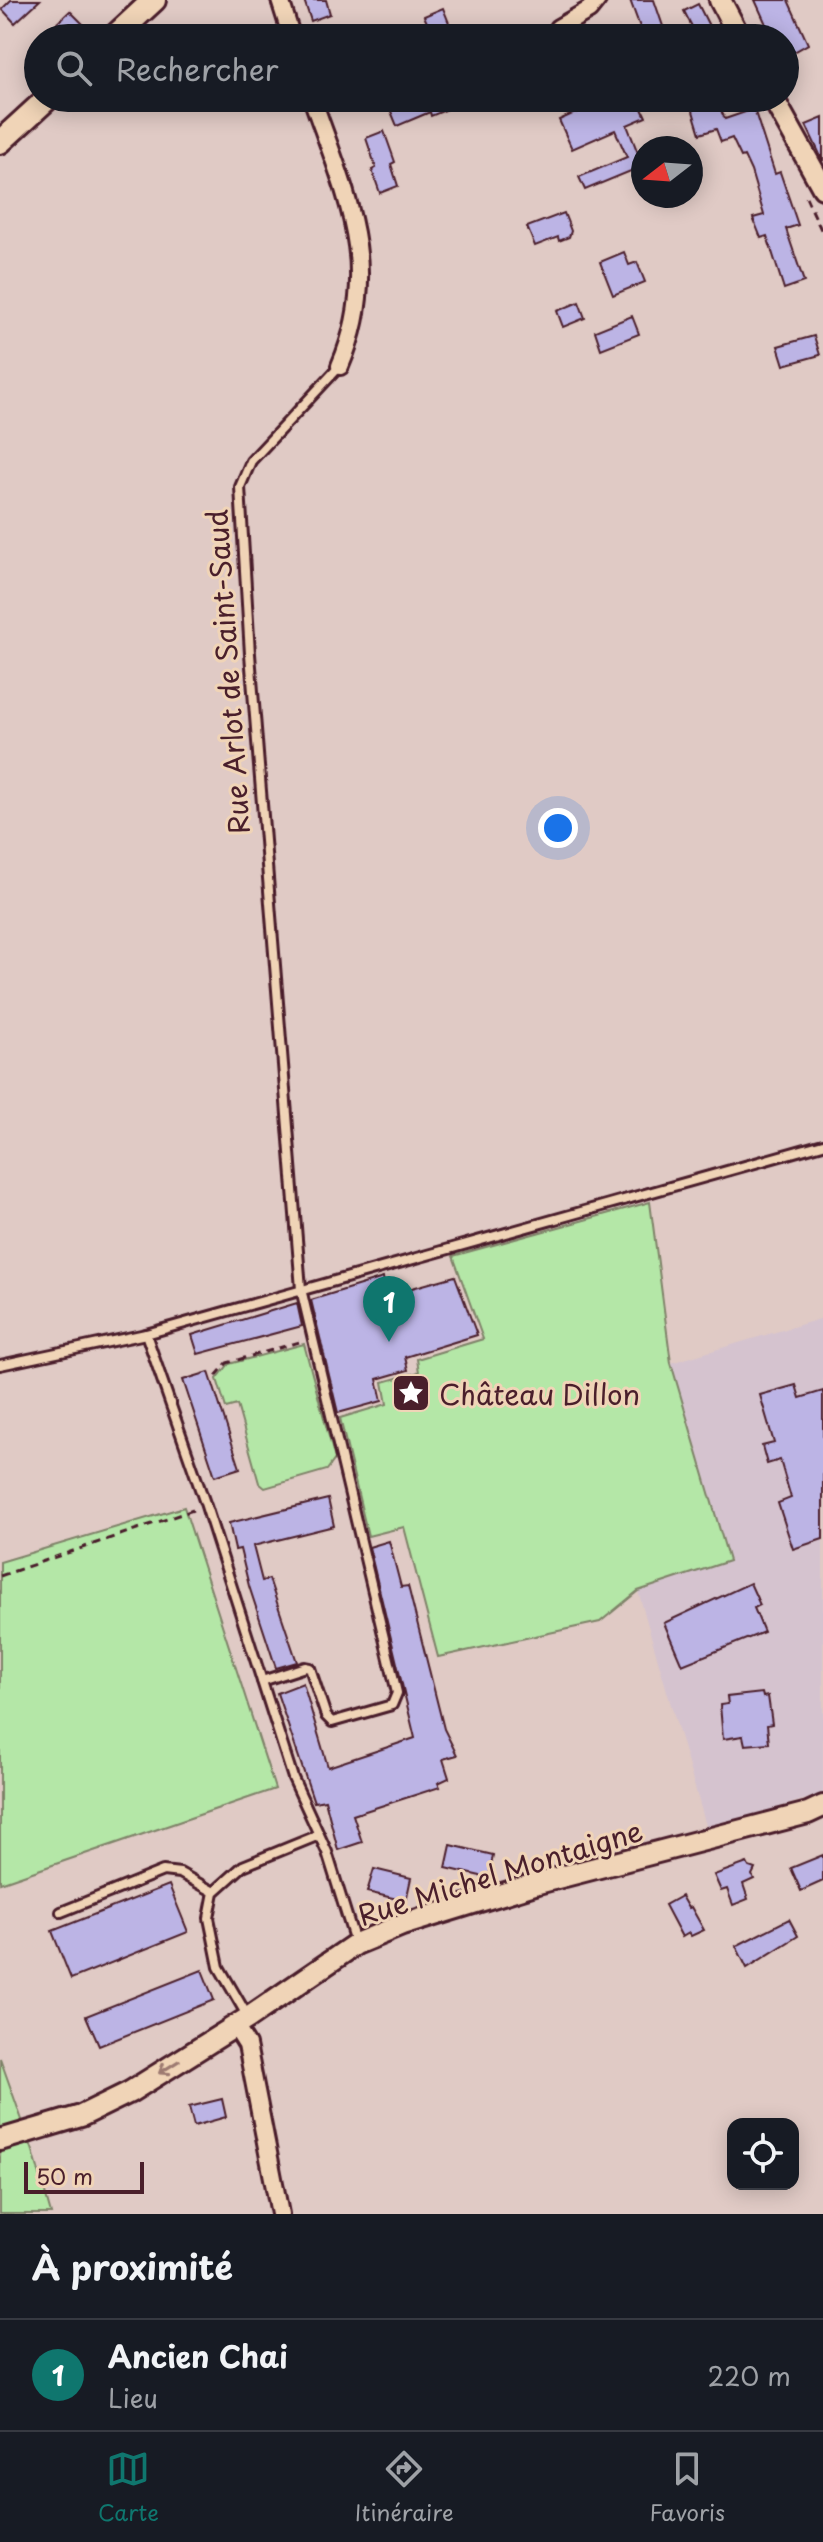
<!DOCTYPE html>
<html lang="fr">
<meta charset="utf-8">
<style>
:root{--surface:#171b24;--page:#20242c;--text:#f1f3f6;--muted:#9ea1a6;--line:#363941;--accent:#0f766e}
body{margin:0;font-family:"Playpen Sans",sans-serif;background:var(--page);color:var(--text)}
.controls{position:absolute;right:24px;bottom:24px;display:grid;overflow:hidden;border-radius:16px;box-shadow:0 4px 20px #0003}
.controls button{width:72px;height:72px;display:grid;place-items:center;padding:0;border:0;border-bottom:2px solid var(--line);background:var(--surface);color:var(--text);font:40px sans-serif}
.compass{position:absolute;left:631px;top:136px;width:72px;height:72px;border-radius:50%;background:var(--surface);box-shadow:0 4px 20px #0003;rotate:253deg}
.scale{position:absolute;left:24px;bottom:20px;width:120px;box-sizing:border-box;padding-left:8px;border:4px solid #4a1f2b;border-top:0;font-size:22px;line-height:28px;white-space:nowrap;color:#4a1f2b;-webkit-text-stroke:6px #f0d4b7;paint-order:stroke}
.you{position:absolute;left:558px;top:828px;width:28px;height:28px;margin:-20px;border:6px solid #fff;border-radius:50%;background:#1a73e8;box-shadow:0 0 0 12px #1a73e833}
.badge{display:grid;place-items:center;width:52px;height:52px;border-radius:50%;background:var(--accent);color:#fff;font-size:26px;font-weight:700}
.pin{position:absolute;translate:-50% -66px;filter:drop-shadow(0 2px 4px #0008)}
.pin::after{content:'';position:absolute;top:42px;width:28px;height:24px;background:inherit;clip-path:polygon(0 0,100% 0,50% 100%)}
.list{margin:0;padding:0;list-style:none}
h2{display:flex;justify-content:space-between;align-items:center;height:104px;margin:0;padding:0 32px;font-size:34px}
h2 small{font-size:26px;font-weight:400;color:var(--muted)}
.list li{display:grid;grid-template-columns:52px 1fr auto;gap:24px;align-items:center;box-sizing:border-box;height:112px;padding:0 32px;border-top:2px solid var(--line)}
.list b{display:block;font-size:30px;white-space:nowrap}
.list p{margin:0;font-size:26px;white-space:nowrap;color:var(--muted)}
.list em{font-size:26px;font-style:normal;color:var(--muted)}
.icon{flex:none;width:44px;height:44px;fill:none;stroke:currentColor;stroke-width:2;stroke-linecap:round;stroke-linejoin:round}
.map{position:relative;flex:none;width:823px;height:2214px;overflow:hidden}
.search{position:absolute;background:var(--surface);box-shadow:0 4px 20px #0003;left:24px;right:24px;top:24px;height:88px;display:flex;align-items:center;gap:20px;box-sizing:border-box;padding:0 28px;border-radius:44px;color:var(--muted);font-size:30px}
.sheet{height:216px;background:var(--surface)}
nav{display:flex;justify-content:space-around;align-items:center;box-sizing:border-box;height:112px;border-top:2px solid var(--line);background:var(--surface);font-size:22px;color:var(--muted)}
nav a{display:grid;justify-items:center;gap:4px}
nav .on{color:var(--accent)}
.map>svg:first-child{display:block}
</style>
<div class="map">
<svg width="823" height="2214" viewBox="0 0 823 2214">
<rect width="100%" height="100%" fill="#e0cac5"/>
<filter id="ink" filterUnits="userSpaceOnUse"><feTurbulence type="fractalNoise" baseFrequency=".0125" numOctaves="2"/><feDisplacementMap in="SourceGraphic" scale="16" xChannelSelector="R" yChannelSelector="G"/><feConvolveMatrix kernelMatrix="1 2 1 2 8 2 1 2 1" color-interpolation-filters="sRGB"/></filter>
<g filter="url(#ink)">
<!-- built -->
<path fill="#d5c3cf" d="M 823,1318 L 823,1794 L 707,1829 L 638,1591 L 729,1561 L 671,1363 Z"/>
<!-- green -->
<g fill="#b4e7a7" stroke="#7f8369" stroke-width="2">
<path d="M 650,1202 L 671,1363 L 729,1561 L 638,1591 L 600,1622 L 438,1657 L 404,1527 L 368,1536 L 340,1418 L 387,1404 L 383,1382 L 419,1372 L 417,1359 L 483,1339 L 453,1256 Z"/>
<path d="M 304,1344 L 335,1459 L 327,1470 L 265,1488 L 259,1483 L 237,1405 L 226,1408 L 217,1379 L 229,1364 Z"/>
<path d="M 184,1507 L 275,1789 L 0,1883 L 0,1562 Z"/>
<path d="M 0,2058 L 33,2151 L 51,2214 L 0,2214 Z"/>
</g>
<!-- building -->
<g fill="#bcb4e5" stroke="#4a1f2b" stroke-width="2">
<path d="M 11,0 L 40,0 L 15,23 L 2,9 Z"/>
<path d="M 304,0 L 326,0 L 330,14 L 311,21 Z"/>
<path d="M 630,0 L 654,0 L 667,38 L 644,38 Z"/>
<path d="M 755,0 L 788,0 L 808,44 L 785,57 L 785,38 L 780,38 L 775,28 L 769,31 Z"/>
<path d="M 698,4 L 715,38 L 698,38 L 687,17 L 684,11 Z"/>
<path d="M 443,8 L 455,38 L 434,38 L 424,16 Z"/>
<path d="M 70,11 L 84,25 L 69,38 L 56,24 Z"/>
<path d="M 415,98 L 462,98 L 447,105 L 448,109 L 431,116 L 430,112 L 397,126 L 390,109 Z"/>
<path d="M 609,98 L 637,98 L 646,117 L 627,125 L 643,166 L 585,190 L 579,177 L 627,157 L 615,130 L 572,149 L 559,120 Z"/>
<path d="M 689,98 L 715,98 L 725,119 L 754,109 L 775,174 L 780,172 L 798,225 L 786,229 L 804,282 L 784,289 L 767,236 L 761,238 L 753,218 L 764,215 L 751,171 L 744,156 L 741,157 L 732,138 L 721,142 L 716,129 L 700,134 Z"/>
<path d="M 823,118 L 823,161 L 806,125 Z"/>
<path d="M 384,131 L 395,162 L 391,164 L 398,186 L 380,193 L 372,170 L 376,168 L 366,138 Z"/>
<path d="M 564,213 L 571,231 L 569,237 L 559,241 L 558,237 L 535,246 L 527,227 Z"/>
<path d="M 624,252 L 629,265 L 637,262 L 645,282 L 613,295 L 600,262 Z"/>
<path d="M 579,302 L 585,318 L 563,327 L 557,311 Z"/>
<path d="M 632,316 L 639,334 L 601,349 L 595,331 Z"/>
<path d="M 814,336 L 820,355 L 784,365 L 778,346 Z"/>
<path d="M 455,1276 L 477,1335 L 405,1357 L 408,1370 L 377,1379 L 382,1401 L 338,1413 L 311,1300 L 383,1278 L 387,1295 Z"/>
<path d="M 297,1303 L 302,1326 L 198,1354 L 192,1335 Z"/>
<path d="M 209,1372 L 240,1468 L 215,1476 L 183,1380 Z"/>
<path d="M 796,1385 L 800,1398 L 823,1391 L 823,1539 L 793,1549 L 778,1503 L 791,1498 L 780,1460 L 767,1464 L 762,1446 L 774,1443 L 760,1395 Z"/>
<path d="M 328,1499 L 334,1526 L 253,1546 L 262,1581 L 269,1579 L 297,1662 L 276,1668 L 249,1586 L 240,1549 L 235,1550 L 229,1523 Z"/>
<path d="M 389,1541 L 401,1587 L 408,1586 L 444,1729 L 457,1755 L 443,1759 L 449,1778 L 438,1783 L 440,1787 L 353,1815 L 362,1842 L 338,1850 L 325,1800 L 314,1802 L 277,1693 L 303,1683 L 328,1767 L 415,1738 L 369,1547 Z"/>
<path d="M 750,1583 L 760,1605 L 754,1608 L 764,1632 L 682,1665 L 664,1623 Z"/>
<path d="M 762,1693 L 763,1697 L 768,1696 L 772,1724 L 767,1725 L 769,1743 L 745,1745 L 743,1736 L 723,1739 L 720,1705 L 728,1704 L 727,1697 Z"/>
<path d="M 451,1845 L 493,1855 L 489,1878 L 446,1868 Z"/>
<path d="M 823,1855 L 823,1881 L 801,1891 L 791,1868 Z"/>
<path d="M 747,1863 L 749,1867 L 755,1869 L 752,1875 L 754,1879 L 743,1884 L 748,1899 L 733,1905 L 727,1889 L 721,1891 L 714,1875 Z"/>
<path d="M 374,1869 L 411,1878 L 406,1901 L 367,1892 Z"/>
<path d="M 169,1885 L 188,1932 L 71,1979 L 52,1931 Z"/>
<path d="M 681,1896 L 688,1908 L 691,1907 L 704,1930 L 691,1936 L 689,1933 L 682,1937 L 665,1905 Z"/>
<path d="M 789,1919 L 798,1936 L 747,1968 L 736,1946 Z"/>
<path d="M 202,1970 L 214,2000 L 99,2046 L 86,2016 Z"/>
<path d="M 222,2099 L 226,2117 L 194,2126 L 189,2107 Z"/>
</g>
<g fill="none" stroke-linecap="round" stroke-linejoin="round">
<!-- service casing -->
<g stroke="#4a1f2b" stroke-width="14">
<g id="service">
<path d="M 0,1365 L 146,1334"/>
<path d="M 262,1681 L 305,1667 L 310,1668 L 326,1716 L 332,1722 L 392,1705 L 397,1693 L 301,1289 L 250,654 L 240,487 L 251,461 L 340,366"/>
<path d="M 61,1912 L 163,1871 L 180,1873 L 214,1892"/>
<path d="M 355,1942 L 327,1852 L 293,1778 L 206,1506 L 146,1334 L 823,1144"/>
<path d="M 248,2017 L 219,1967 L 209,1918 L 214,1892 L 243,1866 L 319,1835"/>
</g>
</g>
<!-- minor casing -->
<g stroke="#4a1f2b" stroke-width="22">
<g id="minor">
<path d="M 280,0 L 292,38"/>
<path d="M 558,28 L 589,10 L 597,0"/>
<path d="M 312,98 C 345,193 383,266 340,366"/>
<path d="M 235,2026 L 247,2045 L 280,2214"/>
</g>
</g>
<!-- tertiary casing -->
<g stroke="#4a1f2b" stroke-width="26">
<g id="tertiary">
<path d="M 720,0 L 740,38"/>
<path d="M 773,98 L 823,188"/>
<path d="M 0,2140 L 81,2116 L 130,2092 L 248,2018 L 356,1944 L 402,1925 L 538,1883 L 808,1813 L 823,1806"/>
</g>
</g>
<!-- secondary casing -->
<g stroke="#4a1f2b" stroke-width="28">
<g id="secondary">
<path d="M 113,38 L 154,0"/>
<path d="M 0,142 L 48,98"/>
</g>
</g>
<!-- path -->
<g stroke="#4a1f2b" stroke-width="3" stroke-dasharray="8 6" stroke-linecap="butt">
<path d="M 806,197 L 823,234"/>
<path d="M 216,1376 L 227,1363 L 303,1341"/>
<path d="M 0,1576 L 193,1510"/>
</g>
<!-- service -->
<use href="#service" stroke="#f0d4b7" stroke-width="8"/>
<!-- minor -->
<use href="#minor" stroke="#f0d4b7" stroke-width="16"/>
<!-- tertiary -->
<use href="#tertiary" stroke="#f0d4b7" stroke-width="20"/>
<!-- secondary -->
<use href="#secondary" stroke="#f0d4b7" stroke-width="22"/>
</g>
<!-- one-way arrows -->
<defs><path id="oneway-shaft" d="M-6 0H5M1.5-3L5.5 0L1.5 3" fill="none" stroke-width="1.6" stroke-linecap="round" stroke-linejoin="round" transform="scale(2)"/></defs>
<use stroke="#9d7a71" href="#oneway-shaft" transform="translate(169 2067) rotate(148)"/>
</g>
<!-- icons -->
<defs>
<g id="sight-square" transform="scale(2)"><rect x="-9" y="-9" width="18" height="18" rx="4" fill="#4a1f2b" stroke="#f0d4b7"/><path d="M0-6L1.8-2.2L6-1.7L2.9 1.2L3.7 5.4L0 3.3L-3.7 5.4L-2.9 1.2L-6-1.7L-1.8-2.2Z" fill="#fff"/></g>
</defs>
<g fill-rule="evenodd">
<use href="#sight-square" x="411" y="1393"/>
</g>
<g text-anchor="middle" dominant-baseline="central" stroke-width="6" stroke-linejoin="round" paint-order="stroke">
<!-- street labels -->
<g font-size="28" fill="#4a1f2b" stroke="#f0d4b7">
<text transform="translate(227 672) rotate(-94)">Rue Arlot de Saint-Saud</text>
<text transform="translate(500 1872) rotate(-17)">Rue Michel Montaigne</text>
</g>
<!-- poi labels -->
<g font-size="28" fill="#4a1f2b" stroke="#f0d4b7" text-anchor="start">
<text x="439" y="1393">Château Dillon</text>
</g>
</g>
</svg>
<div class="controls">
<button><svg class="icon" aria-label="locate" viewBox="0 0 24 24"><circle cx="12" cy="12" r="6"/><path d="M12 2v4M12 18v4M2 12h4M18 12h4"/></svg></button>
</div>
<svg class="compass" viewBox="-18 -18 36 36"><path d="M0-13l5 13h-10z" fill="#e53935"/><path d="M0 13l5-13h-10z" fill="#9ea1a6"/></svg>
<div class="scale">50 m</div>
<div class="you"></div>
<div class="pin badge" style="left:389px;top:1342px">1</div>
<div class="search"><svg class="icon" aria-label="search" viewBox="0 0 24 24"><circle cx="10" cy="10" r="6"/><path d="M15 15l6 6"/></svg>Rechercher</div>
</div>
<section class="sheet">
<h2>À proximité<small></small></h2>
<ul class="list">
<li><span class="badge">1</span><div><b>Ancien Chai</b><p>Lieu</p></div><em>220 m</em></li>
</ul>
</section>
<nav>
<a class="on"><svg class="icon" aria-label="map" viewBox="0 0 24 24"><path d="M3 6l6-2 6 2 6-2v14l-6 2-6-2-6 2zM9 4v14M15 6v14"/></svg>Carte</a>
<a><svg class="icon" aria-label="directions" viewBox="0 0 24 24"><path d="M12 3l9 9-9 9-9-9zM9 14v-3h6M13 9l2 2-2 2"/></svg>Itinéraire</a>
<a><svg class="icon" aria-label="saved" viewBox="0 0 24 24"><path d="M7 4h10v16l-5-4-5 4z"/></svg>Favoris</a>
</nav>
